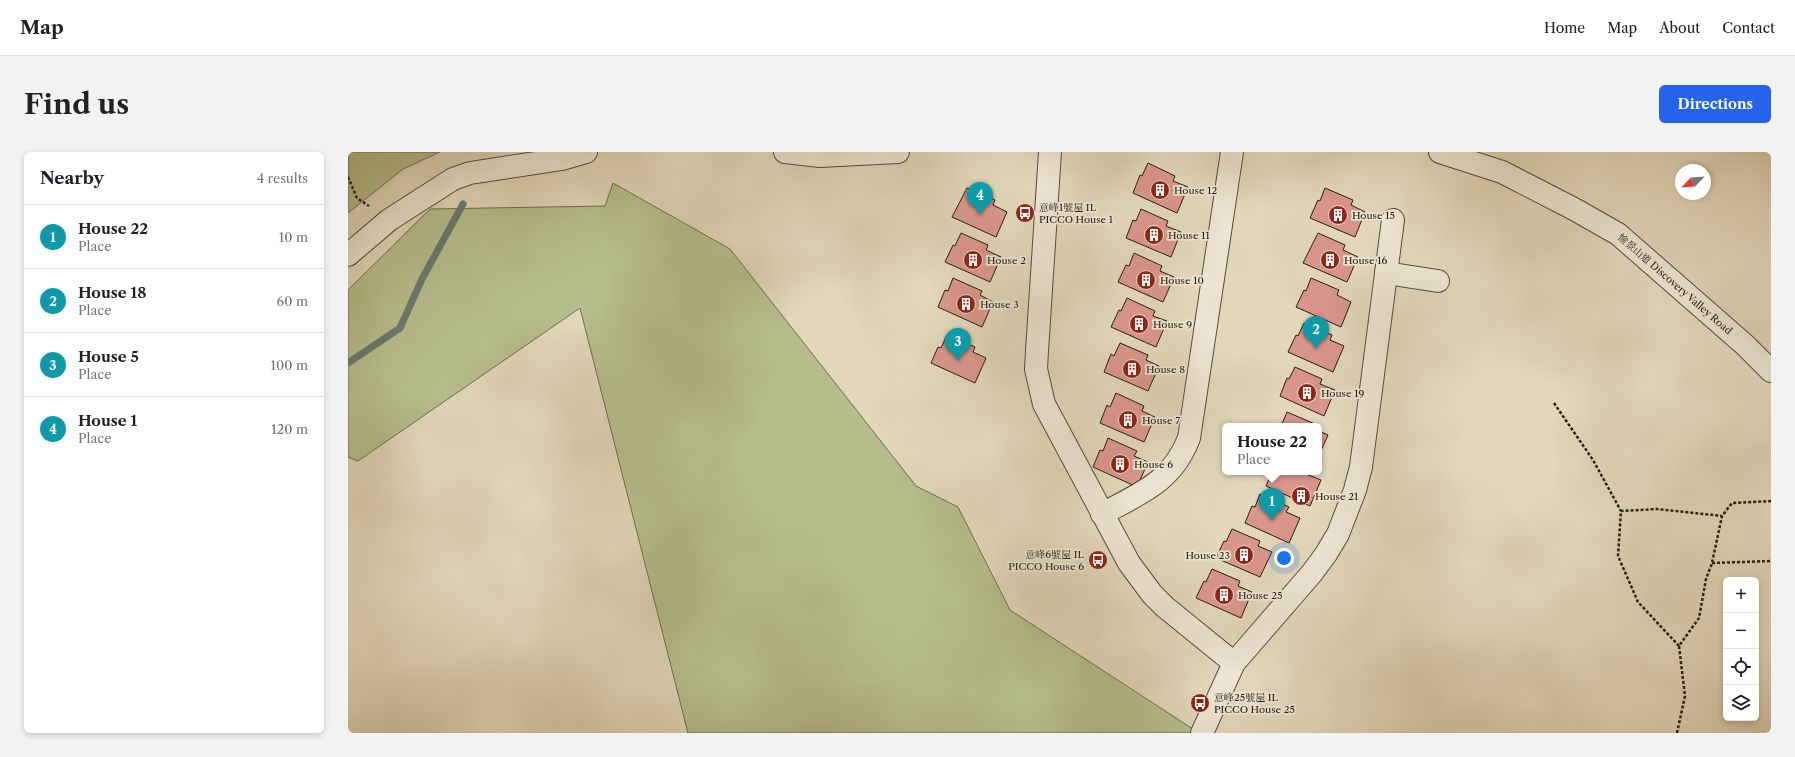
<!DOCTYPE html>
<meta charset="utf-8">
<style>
:root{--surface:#fff;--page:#f2f2f2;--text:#202124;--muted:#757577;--line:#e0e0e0;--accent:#2563eb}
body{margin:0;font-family:"Libre Caslon Text","Noto Serif TC",serif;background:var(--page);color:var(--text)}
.controls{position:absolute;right:12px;bottom:12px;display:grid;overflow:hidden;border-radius:6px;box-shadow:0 2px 6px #0003}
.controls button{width:36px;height:36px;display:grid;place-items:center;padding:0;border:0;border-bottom:1px solid var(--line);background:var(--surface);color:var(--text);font:20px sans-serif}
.compass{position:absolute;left:1327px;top:12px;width:36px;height:36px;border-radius:50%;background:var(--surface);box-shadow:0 2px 6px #0003;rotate:245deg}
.you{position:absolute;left:936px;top:406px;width:14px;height:14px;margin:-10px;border:3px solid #fff;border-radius:50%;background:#1a73e8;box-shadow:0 0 0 6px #1a73e833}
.badge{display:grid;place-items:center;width:26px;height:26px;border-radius:50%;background:var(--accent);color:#fff;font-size:13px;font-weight:700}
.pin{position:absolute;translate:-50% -33px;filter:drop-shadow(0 1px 2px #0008)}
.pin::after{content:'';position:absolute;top:21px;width:14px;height:12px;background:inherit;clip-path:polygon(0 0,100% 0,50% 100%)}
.popup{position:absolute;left:874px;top:271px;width:100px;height:52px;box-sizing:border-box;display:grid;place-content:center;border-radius:6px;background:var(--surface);filter:drop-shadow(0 1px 3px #0005);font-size:13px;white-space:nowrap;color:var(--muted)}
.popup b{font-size:15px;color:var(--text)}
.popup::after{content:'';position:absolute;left:50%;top:100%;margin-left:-8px;border:8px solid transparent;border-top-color:var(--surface)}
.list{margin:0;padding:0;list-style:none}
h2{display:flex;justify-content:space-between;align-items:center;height:52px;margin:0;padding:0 16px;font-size:17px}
h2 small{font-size:13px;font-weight:400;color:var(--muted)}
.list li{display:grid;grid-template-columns:26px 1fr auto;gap:12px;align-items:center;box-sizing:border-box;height:64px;padding:0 16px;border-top:1px solid var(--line)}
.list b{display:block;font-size:15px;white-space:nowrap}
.list p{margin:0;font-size:13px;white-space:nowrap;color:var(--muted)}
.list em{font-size:13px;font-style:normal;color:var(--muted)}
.icon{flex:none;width:22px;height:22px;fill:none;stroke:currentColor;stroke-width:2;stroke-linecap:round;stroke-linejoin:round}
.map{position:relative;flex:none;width:1423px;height:581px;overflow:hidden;border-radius:6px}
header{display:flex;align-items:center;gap:24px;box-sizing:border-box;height:56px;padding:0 20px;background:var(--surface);border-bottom:1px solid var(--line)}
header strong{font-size:19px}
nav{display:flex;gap:22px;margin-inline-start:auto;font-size:14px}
.intro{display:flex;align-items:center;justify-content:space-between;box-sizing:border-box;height:96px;padding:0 24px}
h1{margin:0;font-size:28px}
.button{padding:10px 18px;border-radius:6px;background:var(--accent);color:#fff;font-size:14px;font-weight:700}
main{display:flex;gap:24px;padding:0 24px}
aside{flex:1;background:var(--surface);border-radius:6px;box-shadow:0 2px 6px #0003}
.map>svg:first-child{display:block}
</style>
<header>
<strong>Map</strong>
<nav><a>Home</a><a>Map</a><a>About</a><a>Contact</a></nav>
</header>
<div class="intro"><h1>Find us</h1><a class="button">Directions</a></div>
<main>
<aside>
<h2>Nearby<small>4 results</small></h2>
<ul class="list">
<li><span class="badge" style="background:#0f9aa8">1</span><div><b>House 22</b><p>Place</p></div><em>10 m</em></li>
<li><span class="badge" style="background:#0f9aa8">2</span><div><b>House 18</b><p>Place</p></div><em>60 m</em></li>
<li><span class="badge" style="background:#0f9aa8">3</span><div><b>House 5</b><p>Place</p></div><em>100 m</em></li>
<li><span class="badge" style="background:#0f9aa8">4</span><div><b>House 1</b><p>Place</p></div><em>120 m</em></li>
</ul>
</aside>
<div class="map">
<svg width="1423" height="581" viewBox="0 0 1423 581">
<rect width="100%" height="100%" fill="#e2d7ba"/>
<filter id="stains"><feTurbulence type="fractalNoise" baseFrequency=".005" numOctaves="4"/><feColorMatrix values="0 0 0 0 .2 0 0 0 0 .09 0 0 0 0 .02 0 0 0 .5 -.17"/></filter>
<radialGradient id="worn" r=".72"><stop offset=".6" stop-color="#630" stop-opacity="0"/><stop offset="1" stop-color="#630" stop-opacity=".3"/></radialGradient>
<!-- green -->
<g fill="#b6bd8d" stroke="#6e6d50">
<path d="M 0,0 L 92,0 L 55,17 L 0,61 Z"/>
<path d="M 265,31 L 382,97 L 568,334 L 610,355 L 662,458 L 851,581 L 340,581 L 232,156 L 10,309 L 0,305 L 0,138 L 82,57 L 257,54 Z"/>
</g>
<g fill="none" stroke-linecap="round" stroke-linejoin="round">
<!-- stream -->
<path stroke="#697b70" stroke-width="7" d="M 0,211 L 52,176 L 74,127 L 115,52"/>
</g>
<!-- building -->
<g fill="#da968d" stroke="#261d13">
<path d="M 800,11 L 827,24 L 825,29 L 840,35 L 829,61 L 785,41 L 792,23 L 794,24 Z"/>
<path d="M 619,36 L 647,48 L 645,53 L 659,60 L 648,85 L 604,65 Z"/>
<path d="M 977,36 L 1005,48 L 1003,53 L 1017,60 L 1007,85 L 962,66 L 970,48 L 972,49 Z"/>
<path d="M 793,57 L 820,69 L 818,74 L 833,80 L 823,105 L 778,86 L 785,68 L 788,69 Z"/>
<path d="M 613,81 L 640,93 L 638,98 L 653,105 L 642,130 L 597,110 L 605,93 L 607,94 Z"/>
<path d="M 970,81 L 997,93 L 995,98 L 1010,105 L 999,130 L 955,111 Z"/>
<path d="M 786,101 L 814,114 L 812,119 L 826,125 L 815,150 L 770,130 L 778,113 L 781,114 Z"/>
<path d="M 605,126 L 634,139 L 632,143 L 645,150 L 634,175 L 590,155 L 597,138 L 600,139 Z"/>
<path d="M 963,126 L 991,138 L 989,143 L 1003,150 L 993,175 L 948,155 L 956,138 L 958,139 Z"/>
<path d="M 779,146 L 807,159 L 805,164 L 819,169 L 808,195 L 763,175 L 771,158 L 773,159 Z"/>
<path d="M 956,171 L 984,183 L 982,188 L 996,194 L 985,220 L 940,200 L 948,183 L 950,184 Z"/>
<path d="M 599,183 L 627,195 L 625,200 L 638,206 L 627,231 L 583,211 L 590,195 L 593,196 Z"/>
<path d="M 772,191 L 800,203 L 798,208 L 811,214 L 800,239 L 756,220 L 763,202 L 766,204 Z"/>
<path d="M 947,215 L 974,227 L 972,232 L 987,238 L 976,264 L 932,244 L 939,226 L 941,227 Z"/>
<path d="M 768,241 L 796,254 L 794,259 L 807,265 L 796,290 L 752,271 L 759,253 L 762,255 Z"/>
<path d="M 939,260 L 967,272 L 966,274 L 931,274 L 932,271 L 934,272 Z"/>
<path d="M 971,279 L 980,283 L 971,303 Z"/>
<path d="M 760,286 L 789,299 L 786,304 L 800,310 L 789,335 L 745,315 L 752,298 L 755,299 Z"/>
<path d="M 924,320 L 959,320 L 958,322 L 973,328 L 962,354 L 918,334 Z"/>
<path d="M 912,342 L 941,355 L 938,360 L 952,366 L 941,391 L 897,371 L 904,354 L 907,355 Z"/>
<path d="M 884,377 L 912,389 L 910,394 L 924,400 L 912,425 L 868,406 L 876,389 L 878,390 Z"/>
<path d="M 864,417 L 892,429 L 890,434 L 904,440 L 893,466 L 848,446 L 856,429 L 858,430 Z"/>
</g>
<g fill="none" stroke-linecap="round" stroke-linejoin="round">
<!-- minor casing -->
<g stroke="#554c3d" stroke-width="24">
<g id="minor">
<path d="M 437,0 L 472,4 L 550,0"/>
<path d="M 702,0 L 689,199 L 688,217 L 696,252 L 781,411 L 804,442 L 817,455 L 886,511"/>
<path d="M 1092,0 L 1154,20 L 1226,57 L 1270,82 L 1397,193 L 1423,219"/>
<path d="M 0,103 L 41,68 L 105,27 L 122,21 L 214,7 L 238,0"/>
<path d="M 1038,121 L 1090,129"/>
<path d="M 754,362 C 793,341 824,330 841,286 L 884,0"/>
<path d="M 854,581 L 886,511 L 964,421 L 978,402 L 990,382 L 1007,338 L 1013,315 L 1045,68"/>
</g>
</g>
<!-- path -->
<g stroke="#261d13" stroke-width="2.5" stroke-dasharray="3 2" stroke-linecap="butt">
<path d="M 0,25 L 9,46 L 21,54"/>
<path d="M 1206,251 L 1245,308 L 1273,359"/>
<path d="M 1364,411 L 1423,409"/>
<path d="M 1331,494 L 1290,450 L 1270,404 L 1273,359 L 1309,357 L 1374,364"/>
<path d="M 1329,581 L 1337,544 L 1331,494 L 1351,466 L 1358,427 L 1364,411 L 1374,364 L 1384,351 L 1423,349"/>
</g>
<!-- minor -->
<use href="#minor" stroke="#ece5d2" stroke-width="22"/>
</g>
<!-- icons -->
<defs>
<g id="building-disc" transform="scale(1)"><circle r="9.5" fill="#8f2418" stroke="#ece5d2"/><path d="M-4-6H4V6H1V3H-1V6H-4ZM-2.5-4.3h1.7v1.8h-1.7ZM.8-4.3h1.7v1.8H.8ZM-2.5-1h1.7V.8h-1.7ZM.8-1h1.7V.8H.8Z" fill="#fff"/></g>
<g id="bus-disc" transform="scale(1)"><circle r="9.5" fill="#8f2418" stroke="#ece5d2"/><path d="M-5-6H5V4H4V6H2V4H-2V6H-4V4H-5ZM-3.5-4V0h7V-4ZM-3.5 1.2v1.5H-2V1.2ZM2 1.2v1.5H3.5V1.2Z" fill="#fff"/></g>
</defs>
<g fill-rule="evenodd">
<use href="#building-disc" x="812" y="38"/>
<use href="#bus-disc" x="677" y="61"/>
<use href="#building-disc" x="990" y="63"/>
<use href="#building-disc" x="806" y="83"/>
<use href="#building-disc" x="625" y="108"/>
<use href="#building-disc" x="982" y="108"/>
<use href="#building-disc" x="798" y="128"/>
<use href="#building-disc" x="618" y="152"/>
<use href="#building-disc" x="791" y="172"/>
<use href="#building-disc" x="784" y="217"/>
<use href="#building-disc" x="959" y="241"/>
<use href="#building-disc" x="780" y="268"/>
<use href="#building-disc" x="772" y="312"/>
<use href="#building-disc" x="953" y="344"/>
<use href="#building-disc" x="896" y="403"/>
<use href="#bus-disc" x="750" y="408"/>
<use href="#building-disc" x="876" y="443"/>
<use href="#bus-disc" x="852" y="551"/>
</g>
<g text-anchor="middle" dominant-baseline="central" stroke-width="3.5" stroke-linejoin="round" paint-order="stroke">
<!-- poi labels -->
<g font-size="10" fill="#261d13" stroke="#ece5d2" text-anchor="start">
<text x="826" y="38">House 12</text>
<text x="691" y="55">意峰1號屋 IL<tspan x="691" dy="12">PICCO House 1</tspan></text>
<text x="1004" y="63">House 15</text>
<text x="820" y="83">House 11</text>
<text x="639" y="108">House 2</text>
<text x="996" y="108">House 16</text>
<text x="812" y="128">House 10</text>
<text x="632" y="152">House 3</text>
<text x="805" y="172">House 9</text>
<text x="798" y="217">House 8</text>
<text x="973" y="241">House 19</text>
<text x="794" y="268">House 7</text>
<text x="786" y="312">House 6</text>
<text x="967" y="344">House 21</text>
<text x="736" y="402" text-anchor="end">意峰6號屋 IL<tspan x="736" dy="12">PICCO House 6</tspan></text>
<text x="882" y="403" text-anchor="end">House 23</text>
<text x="890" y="443">House 25</text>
<text x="866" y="545">意峰25號屋 IL<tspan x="866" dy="12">PICCO House 25</tspan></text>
</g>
<!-- street labels -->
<g font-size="10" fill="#261d13" stroke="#ece5d2">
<text transform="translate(1327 132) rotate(41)">愉景山道 Discovery Valley Road</text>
</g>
</g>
<rect width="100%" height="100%" filter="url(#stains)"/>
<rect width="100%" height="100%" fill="url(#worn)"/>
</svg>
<div class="controls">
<button>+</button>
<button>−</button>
<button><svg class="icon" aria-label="locate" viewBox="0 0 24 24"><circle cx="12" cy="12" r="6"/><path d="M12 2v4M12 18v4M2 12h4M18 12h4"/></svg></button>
<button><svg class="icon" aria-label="layers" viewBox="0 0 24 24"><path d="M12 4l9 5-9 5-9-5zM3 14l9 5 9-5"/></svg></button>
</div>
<svg class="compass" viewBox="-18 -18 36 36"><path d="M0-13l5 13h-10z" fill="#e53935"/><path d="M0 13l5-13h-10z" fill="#757577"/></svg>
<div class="you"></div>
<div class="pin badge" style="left:924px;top:369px;background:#0f9aa8">1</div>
<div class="popup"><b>House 22</b>Place</div>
<div class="pin badge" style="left:968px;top:197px;background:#0f9aa8">2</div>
<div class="pin badge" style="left:610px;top:209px;background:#0f9aa8">3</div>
<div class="pin badge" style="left:632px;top:63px;background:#0f9aa8">4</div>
</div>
</main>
